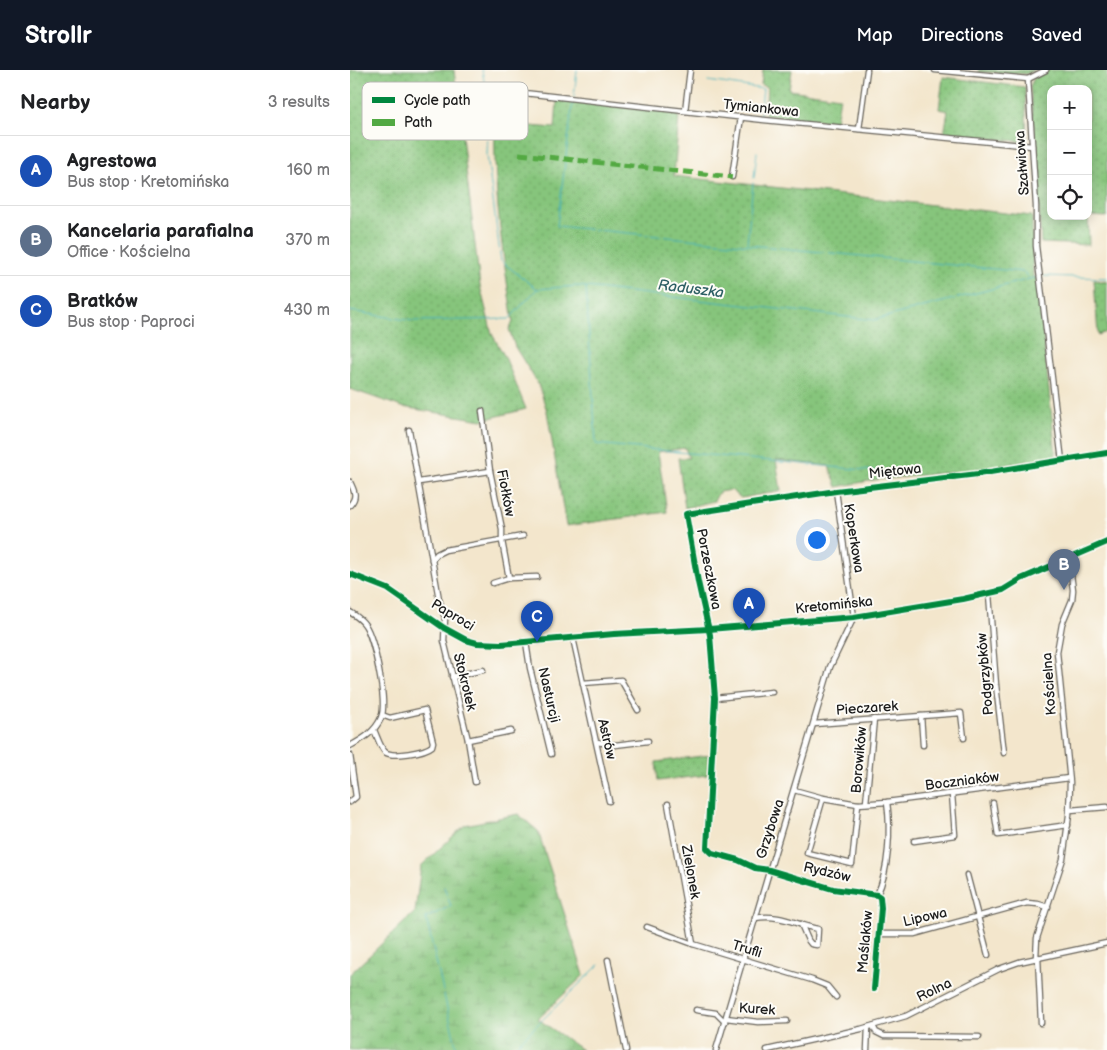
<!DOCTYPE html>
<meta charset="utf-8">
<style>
:root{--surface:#fff;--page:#f6f6f6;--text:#202124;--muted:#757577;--line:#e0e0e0;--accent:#111827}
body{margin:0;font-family:"Balsamiq Sans",sans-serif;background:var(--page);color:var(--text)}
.controls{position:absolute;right:15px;top:15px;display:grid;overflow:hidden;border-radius:10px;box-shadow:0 2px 12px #0003}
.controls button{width:45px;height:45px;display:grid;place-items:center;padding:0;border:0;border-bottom:1px solid var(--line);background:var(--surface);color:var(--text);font:25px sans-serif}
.you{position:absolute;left:466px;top:469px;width:18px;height:18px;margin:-12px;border:4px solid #fff;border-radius:50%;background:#1a73e8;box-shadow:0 0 0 8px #1a73e833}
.badge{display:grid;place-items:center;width:32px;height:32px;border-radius:50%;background:var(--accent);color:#fff;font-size:16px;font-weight:700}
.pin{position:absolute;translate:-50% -41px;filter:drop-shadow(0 1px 2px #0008)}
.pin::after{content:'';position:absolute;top:26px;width:18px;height:15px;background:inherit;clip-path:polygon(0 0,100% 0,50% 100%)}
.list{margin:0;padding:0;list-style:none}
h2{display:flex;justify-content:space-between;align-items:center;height:65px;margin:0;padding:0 20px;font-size:21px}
h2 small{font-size:16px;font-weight:400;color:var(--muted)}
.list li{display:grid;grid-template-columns:32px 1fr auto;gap:15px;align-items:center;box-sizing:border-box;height:70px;padding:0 20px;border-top:1px solid var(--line)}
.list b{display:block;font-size:19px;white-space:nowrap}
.list p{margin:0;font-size:16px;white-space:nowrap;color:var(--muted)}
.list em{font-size:16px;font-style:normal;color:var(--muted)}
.icon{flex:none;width:28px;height:28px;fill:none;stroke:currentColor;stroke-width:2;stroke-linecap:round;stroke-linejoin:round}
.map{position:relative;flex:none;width:757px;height:980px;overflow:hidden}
header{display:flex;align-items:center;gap:30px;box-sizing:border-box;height:70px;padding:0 25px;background:var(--accent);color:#fff}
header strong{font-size:24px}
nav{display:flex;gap:28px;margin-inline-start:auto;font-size:18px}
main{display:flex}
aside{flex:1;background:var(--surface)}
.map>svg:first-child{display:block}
</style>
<header>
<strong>Strollr</strong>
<nav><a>Map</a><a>Directions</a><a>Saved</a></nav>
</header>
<main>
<aside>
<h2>Nearby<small>3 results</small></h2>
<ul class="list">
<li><span class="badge" style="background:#1a4fb4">A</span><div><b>Agrestowa</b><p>Bus stop · Kretomińska</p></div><em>160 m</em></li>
<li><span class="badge" style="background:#5c6f8a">B</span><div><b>Kancelaria parafialna</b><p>Office · Kościelna</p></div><em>370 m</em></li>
<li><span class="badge" style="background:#1a4fb4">C</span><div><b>Bratków</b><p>Bus stop · Paproci</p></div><em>430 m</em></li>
</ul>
</aside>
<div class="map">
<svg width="757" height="980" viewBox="0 0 757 980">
<defs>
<pattern id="grass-dots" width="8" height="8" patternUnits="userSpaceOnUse" patternTransform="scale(1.25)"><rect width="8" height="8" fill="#86c57b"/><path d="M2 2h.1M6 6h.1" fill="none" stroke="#73a96a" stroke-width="1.8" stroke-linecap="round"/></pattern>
<pattern id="wetland-marsh" width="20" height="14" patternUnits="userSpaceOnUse" patternTransform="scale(1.25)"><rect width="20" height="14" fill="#86c57b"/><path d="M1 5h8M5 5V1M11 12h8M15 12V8" fill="none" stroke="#73a96a"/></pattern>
</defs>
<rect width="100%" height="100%" fill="#fdfcf7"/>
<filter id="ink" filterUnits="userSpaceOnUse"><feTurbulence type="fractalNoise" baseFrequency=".02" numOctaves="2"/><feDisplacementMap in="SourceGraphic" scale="10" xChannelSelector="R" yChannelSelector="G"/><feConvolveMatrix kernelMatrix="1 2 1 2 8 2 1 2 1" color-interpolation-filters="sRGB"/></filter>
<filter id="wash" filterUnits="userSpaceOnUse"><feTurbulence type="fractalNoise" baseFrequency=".0096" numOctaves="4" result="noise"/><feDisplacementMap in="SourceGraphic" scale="20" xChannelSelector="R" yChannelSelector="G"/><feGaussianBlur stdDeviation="1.12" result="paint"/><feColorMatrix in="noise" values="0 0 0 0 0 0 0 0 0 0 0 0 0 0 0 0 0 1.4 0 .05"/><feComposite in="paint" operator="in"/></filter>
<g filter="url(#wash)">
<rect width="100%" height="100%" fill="#f3e6cc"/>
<!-- grass -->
<g fill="url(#grass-dots)" stroke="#51704c">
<path d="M 0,0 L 104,0 L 130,216 L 142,264 L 155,287 L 176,339 L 132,350 L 52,337 L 0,319 Z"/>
<path d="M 413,0 L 442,0 L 439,20 L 490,27 L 486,52 L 415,45 L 417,17 L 411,15 Z"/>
<path d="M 629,0 L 685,0 L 676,4 L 628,2 Z"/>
<path d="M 699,0 L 757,0 L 757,147 L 738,146 L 738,19 L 701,19 L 701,146 L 738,146 L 739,175 L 691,173 L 686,79 L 680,16 L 685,6 Z"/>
<path d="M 593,7 L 675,17 L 677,72 L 594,64 L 598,41 L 589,39 Z"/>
<path d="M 207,30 L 326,42 L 329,46 L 324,106 L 682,146 L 683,208 L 687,208 L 706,386 L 635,399 L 524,410 L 487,417 L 479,396 L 426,390 L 431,421 L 391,428 L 381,420 L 369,422 L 364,431 L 335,438 L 328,388 L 339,388 L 335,378 L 308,382 L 317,442 L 216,456 L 197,341 L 188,314 L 165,277 L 159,259 L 163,252 C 153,186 143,120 145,53 L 205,58 Z"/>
<path d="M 744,210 L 757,212 L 757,262 L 748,265 Z"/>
<path d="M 359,685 L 357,705 L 308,711 L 306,692 Z"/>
</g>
<!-- wetland -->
<path fill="url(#wetland-marsh)" stroke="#51704c" d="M 168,744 L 188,761 L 234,905 L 188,949 L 232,980 L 0,980 L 0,904 L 65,842 L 71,796 L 115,755 Z"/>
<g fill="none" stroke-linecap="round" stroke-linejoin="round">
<!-- stream -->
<g stroke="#41b1bb" stroke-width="1">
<path d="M 132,0 L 139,37 L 137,85 L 151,191 L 187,219"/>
<path d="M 358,11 L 413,19 L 410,46"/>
<path d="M 224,27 L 227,0"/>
<path d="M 223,30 L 207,156 L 674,202 L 678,208"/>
<path d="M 404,108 L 407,82"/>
<path d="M 397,174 L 403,113"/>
<path d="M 694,206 L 757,208"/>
<path d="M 236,217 L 246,374 L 534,402"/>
<path d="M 0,241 L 63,251 L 159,249 L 187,219 L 227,216 L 524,250 L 687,207"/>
<path d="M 94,817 L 101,836 L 76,848 L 107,980"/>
<path d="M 161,980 L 249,895"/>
</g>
</g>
</g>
<g filter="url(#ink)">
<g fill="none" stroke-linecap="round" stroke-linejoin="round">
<!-- minor casing -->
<g stroke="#67635a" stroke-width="7">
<g id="minor">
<path d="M 585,0 L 678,9 L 696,0"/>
<path d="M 678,9 L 686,136 L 686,176 L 712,391"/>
<path d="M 138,19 L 414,50 L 682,76"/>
<path d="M 335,41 L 340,0"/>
<path d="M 509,59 L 517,0"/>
<path d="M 382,107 L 391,47"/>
<path d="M 132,341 L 140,401 L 152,459 L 152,471 L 159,508"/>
<path d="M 59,360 L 89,529 L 95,548 L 94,571 L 118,670 L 125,712"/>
<path d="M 0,412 C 4,421 8,426 0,435"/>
<path d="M 69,412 L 140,401"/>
<path d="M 82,490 L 87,484 L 95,480 L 173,466"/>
<path d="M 0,504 L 38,519 L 94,558 L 116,570 L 127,573 L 151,574 L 264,564 L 359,559 L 504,547 L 613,529 L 653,520 L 671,509 L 757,472"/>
<path d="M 143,513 L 159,508 L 187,507"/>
<path d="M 639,524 L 646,615 L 654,683"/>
<path d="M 0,542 C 6,546 11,549 15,555 C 24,568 38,633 31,648 C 25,662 13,669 0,676"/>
<path d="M 223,568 L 259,731"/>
<path d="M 176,572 L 180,598 L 201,684"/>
<path d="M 102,607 L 133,600"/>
<path d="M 233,613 L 271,610 L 288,640"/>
<path d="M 365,628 L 422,622"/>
<path d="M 571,646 L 573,675"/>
<path d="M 464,654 L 611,643 L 614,668"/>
<path d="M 24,660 C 27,666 30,677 35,682 C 42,688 75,682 82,676 L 83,672 L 75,640 L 40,648 L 32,645"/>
<path d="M 118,670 L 161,661"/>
<path d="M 247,672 L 265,675 L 298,671"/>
<path d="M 0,685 L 6,727 L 0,732"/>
<path d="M 444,720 L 473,728 L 508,734 L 537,732 L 719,708"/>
<path d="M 473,728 L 457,783 L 502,794 L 508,734"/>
<path d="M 516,733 L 524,649"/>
<path d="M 643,733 L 648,765 L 718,755"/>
<path d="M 318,734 L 343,874"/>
<path d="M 720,740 L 757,737"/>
<path d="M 564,771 L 605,765 L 602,724"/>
<path d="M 617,805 L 638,885"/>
<path d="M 527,825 C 539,800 541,760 537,732"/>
<path d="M 405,848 C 431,844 444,854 468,859 L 467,875 L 461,874 L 458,870 L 451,854"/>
<path d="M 297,857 L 343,874 L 462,910 L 477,916 L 486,927"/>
<path d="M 528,864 L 564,864 L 677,833 L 688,834 L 698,837"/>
<path d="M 686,887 L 687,868 L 713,789 L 719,745 L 720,712 L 707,582 L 712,554 L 722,530 L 723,520 L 719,488"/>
<path d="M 688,887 L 691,953"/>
<path d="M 258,890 L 276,980"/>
<path d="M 524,919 L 531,838 L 530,827 L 527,825 L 483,819 L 419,800 L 405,798 L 388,790 L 362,783 L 357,778 L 365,628 L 360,565 L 348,512 L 336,444 L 486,421 L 628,404 L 757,383"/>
<path d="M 346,940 L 366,943 L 375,952"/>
<path d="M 376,948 L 408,952 L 437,951"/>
<path d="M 523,956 L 526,962 L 534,966 L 629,967"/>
<path d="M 366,980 L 480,597 L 504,547 L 486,421"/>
<path d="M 417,980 L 511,959 L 556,946 L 649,899 L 669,892 L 757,873"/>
<path d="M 517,980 L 518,957"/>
</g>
</g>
<!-- minor -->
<use href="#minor" stroke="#fff" stroke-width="4.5"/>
<!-- quiet -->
<path stroke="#52a943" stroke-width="5" stroke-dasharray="10 5" stroke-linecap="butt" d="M 169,84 L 382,107"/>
<!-- cycleway casing -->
<g stroke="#fdfcf7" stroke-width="9">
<g id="cycleway">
<path d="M 0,504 L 38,519 L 94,558 L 116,570 L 127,573 L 151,574 L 264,564 L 359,559 L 504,547 L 613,529 L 653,520 L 671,509 L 757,472"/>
<path d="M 524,919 L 531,838 L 530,827 L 527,825 L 483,819 L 419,800 L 405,798 L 388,790 L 362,783 L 357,778 L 365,628 L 360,565 L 348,512 L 336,444 L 486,421 L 628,404 L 757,383"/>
</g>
</g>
<!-- cycleway -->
<use href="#cycleway" stroke="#00873e" stroke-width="6"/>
</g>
</g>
<g text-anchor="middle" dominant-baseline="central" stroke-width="4" stroke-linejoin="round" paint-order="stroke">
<!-- street labels -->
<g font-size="14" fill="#1c1c1c" stroke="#fdfcf7">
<text transform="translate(411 38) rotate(6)">Tymiankowa</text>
<text transform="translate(672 93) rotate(-94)">Szałwiowa</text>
<text transform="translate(545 401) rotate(-6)">Miętowa</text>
<text transform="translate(156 423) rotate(79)">Fiołków</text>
<text transform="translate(504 468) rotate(81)">Koperkowa</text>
<text transform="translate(359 499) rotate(79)">Porzeczkowa</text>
<text transform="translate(484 535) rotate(-6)">Kretomińska</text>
<text transform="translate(103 545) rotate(31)">Paproci</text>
<text transform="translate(635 604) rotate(-95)">Podgrzybków</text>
<text transform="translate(115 612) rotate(76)">Stokrotek</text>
<text transform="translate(699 614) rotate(-94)">Kościelna</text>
<text transform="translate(199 625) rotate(77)">Nasturcji</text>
<text transform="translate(517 638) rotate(-4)">Pieczarek</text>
<text transform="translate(257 669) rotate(77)">Astrów</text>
<text transform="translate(509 690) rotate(-85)">Borowików</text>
<text transform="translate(612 711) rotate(-7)">Boczniaków</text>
<text transform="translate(420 759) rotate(-72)">Grzybowa</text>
<text transform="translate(341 802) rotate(80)">Zielonek</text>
<text transform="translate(477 802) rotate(13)">Rydzów</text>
<text transform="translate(575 847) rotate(-13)">Lipowa</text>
<text transform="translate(515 872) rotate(-85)">Maślaków</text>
<text transform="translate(397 879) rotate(17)">Trufli</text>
<text transform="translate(584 920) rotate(-26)">Rolna</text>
<text transform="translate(407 939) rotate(4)">Kurek</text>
</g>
<!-- water labels -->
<g font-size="15" font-style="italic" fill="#2d5f64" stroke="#fdfcf7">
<text transform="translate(341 219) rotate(7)">Raduszka</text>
</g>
</g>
<!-- legend -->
<rect x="12" y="12" width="166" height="58" rx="8" fill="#fdfcf7" stroke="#bab9b5" stroke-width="1"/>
<rect x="22" y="27" width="23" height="6" fill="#00873e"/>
<rect x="22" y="49" width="23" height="7" fill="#52a943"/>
<g font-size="14" fill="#1c1c1c">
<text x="54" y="35">Cycle path</text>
<text x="54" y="57">Path</text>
</g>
</svg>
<div class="controls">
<button>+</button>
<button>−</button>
<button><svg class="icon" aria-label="locate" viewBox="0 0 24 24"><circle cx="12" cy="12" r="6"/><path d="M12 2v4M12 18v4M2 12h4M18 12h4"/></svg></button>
</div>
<div class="you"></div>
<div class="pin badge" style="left:399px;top:559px;background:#1a4fb4">A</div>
<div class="pin badge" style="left:714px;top:520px;background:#5c6f8a">B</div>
<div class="pin badge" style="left:187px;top:572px;background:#1a4fb4">C</div>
</div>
</main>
